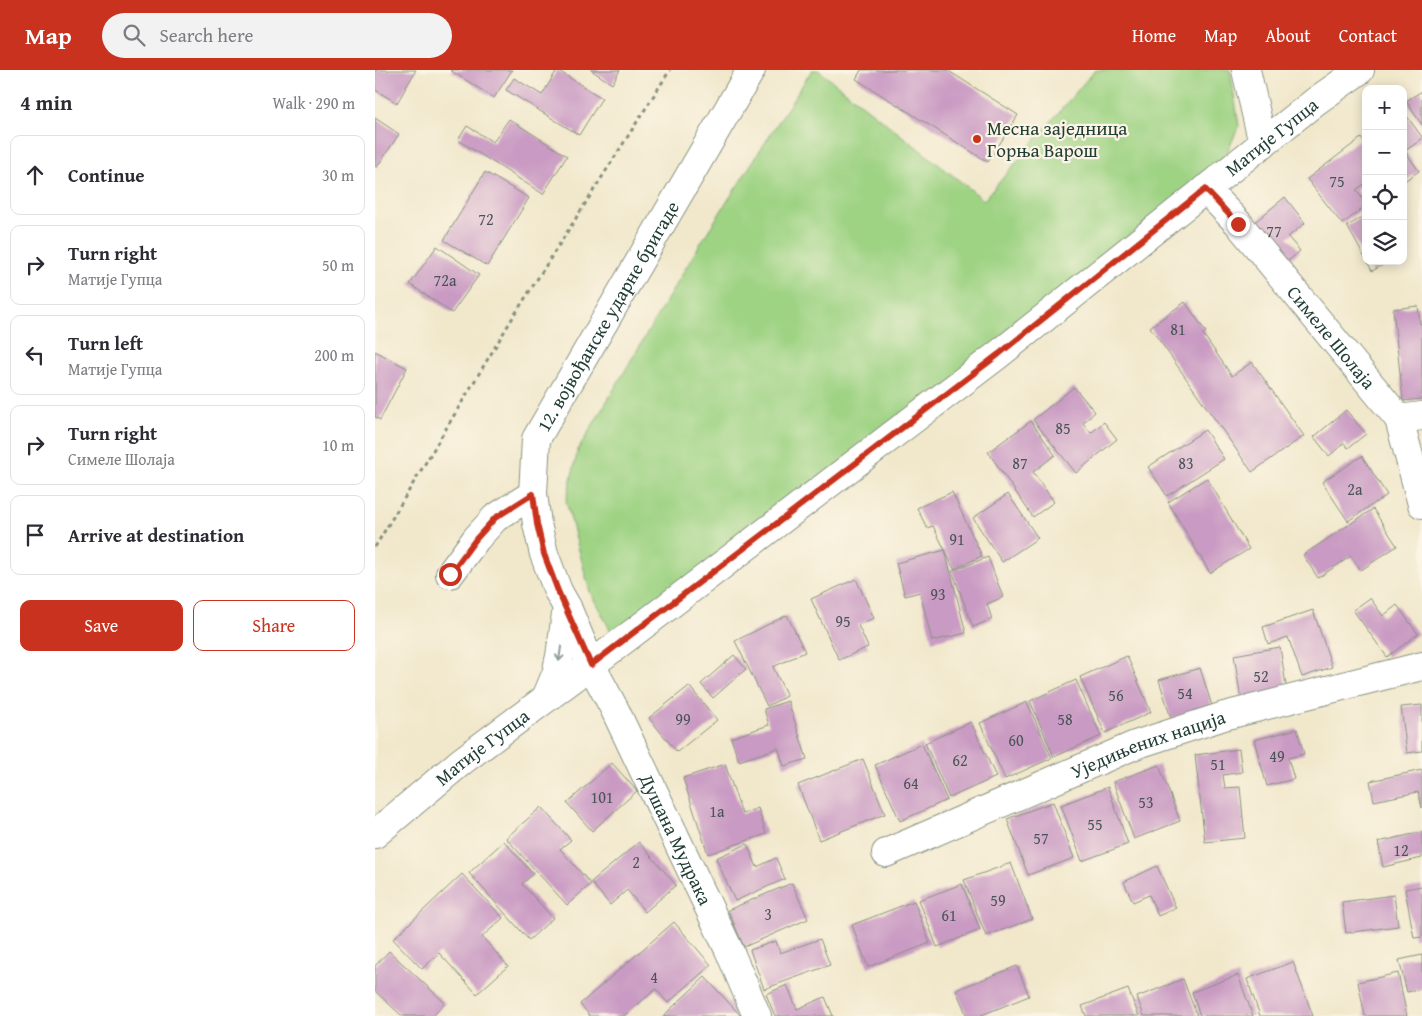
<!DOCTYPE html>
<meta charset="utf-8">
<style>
:root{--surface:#fff;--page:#f2f2f3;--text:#2b2b33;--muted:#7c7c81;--line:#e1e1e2;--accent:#c8321e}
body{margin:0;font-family:"Gentium Book Plus",serif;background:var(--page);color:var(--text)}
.controls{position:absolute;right:15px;top:15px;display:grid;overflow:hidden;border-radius:10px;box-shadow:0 2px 12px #0003}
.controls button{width:45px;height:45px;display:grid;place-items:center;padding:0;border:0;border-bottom:1px solid var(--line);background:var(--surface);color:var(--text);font:25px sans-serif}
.stop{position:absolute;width:15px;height:15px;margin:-11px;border:4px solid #c8321e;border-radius:50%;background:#fff}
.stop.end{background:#c8321e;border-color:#fff;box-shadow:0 1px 5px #0008}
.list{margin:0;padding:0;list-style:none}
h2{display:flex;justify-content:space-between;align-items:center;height:65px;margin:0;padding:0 20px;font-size:21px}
h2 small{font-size:16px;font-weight:400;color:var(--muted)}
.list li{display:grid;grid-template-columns:32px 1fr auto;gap:15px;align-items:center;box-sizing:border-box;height:80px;margin:0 10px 10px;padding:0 10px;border:1px solid var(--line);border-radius:10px}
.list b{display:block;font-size:19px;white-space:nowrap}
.list p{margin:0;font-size:16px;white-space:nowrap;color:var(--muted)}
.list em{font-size:16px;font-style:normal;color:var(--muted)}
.actions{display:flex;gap:10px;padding:15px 20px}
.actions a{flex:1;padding:11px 0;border:1px solid var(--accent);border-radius:10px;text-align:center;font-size:18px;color:var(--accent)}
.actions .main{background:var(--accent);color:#fff}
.icon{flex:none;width:28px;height:28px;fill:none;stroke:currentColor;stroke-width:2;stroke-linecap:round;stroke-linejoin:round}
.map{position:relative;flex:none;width:1047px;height:946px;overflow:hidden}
header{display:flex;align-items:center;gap:30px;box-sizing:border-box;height:70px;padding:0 25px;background:var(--accent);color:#fff}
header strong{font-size:24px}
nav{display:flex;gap:28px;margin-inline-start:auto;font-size:18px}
.search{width:350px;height:45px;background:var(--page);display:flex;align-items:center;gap:12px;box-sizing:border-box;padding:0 18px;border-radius:28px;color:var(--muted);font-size:19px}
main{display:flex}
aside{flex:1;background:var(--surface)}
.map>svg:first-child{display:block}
</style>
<header>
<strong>Map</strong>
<div class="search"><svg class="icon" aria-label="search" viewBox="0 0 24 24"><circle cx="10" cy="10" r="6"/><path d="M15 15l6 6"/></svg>Search here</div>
<nav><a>Home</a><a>Map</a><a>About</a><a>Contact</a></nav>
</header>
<main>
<aside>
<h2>4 min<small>Walk · 290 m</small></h2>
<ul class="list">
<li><svg class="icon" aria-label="ahead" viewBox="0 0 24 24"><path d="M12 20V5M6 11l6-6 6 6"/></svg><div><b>Continue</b></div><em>30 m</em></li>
<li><svg class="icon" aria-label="right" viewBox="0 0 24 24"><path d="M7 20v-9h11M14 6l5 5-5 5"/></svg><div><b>Turn right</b><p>Матије Гупца</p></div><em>50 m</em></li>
<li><svg class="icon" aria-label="left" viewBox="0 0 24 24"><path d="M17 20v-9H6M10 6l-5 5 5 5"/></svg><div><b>Turn left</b><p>Матије Гупца</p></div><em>200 m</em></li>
<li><svg class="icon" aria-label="right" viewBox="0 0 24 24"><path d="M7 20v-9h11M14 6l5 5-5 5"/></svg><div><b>Turn right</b><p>Симеле Шолаја</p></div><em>10 m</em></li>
<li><svg class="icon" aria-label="arrive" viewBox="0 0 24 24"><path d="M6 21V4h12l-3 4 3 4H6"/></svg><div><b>Arrive at destination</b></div></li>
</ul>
<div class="actions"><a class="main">Save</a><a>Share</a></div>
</aside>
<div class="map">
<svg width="1047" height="946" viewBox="0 0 1047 946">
<rect width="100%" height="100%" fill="#fcf5e5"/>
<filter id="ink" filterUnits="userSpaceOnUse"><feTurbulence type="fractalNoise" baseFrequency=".02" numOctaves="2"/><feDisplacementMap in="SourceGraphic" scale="10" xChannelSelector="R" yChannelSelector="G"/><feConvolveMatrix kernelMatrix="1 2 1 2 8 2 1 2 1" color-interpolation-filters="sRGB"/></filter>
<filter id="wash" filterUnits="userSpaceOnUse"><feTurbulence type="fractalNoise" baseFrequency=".0096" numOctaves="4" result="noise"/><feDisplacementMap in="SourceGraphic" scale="20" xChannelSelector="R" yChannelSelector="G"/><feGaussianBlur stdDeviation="1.12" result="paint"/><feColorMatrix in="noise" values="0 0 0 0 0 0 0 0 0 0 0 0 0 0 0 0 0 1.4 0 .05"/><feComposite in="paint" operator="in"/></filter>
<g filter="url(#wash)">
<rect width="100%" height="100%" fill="#f1e8cc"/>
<!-- green -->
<path fill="#9fd384" stroke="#5f885c" d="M 437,0 L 443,0 L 609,130 L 720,0 L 855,0 L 864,56 L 849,89 L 246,580 L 215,522 L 191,431 L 203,380 L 328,169 Z"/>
<g id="blocks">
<!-- building -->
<g fill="#c99ac3">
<path d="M 0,0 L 41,0 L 22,33 L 0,20 Z"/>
<path d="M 75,0 L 137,0 L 119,28 Z"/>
<path d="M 182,0 L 227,28 L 204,65 L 131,20 L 139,8 L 167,25 Z"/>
<path d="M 216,0 L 245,0 L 237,14 Z"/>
<path d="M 486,0 L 572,0 L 643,45 L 613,92 L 481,9 Z"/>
<path d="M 1047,21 L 1047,55 L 1031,31 Z"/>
<path d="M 1028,41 L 1047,67 L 1047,69 L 1030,81 L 1044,101 L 1028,112 Z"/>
<path d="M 0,48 L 24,64 L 2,97 L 0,96 Z"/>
<path d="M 134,49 L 192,86 L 168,124 L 83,70 L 92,56 L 118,72 Z"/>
<path d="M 986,68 L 991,74 L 991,113 L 981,120 L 991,133 L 991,136 L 967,154 L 932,109 Z"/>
<path d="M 110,102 L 154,128 L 112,196 L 69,170 Z"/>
<path d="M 910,127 L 930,153 L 913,167 L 925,181 L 907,196 L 875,156 Z"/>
<path d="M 991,145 L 991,190 L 972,156 Z"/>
<path d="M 62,176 L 104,205 L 77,243 L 35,214 Z"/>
<path d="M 992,191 L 1015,191 L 997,201 Z"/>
<path d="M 810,232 L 831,262 L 828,264 L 857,306 L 877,292 L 929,366 L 877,402 L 775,257 Z"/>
<path d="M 1043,236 L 1045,254 L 1047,254 L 1047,329 L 1028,331 L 1018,239 Z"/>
<path d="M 0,281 L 32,298 L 5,350 L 0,347 Z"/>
<path d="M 699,317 L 720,342 L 708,353 L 716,363 L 729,352 L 742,369 L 701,403 L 658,350 Z"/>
<path d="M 971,340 L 991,364 L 973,378 L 969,373 L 954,386 L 939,367 Z"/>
<path d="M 656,351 L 680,385 L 658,402 L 679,432 L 658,447 L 613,382 Z"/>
<path d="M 830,360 L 849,389 L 792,426 L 773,397 Z"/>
<path d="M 987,386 L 1012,425 L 973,451 L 947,412 Z"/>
<path d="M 832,408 L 874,479 L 835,503 L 793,432 Z"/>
<path d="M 577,422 L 607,486 L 579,499 L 570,480 L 591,563 L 557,571 L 545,522 L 530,526 L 521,493 L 570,480 L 558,456 L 552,458 L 542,438 Z"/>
<path d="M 633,424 L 663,468 L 627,492 L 598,448 Z"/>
<path d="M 998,439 L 1022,476 L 986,500 L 976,486 L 943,508 L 928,485 Z"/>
<path d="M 613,487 L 628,527 L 612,534 L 617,549 L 598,557 L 577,501 Z"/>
<path d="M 481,509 L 499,548 L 483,555 L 493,577 L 464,590 L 436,529 Z"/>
<path d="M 995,528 L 1008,546 L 1022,535 L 1043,564 L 1012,587 L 978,540 Z"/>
<path d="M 938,540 L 957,597 L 927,607 L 913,567 L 893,574 L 888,557 Z"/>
<path d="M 412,545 L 430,582 L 398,597 L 412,626 L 392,636 L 360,571 Z"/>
<path d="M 905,577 L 913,628 L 867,636 L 859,585 Z"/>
<path d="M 359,585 L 371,599 L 338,628 L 326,614 Z"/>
<path d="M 752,586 L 776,642 L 730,663 L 705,607 Z"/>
<path d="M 825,598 L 837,636 L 796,648 L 784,610 Z"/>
<path d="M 701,610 L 726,666 L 679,687 L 655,631 Z"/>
<path d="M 314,616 L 342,650 L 302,682 L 274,648 Z"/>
<path d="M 413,631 L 432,689 L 409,696 L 403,678 L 364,691 L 356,668 L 394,655 L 389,639 Z"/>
<path d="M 652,632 L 677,688 L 630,709 L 605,653 Z"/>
<path d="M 1047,635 L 1047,681 L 1032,683 L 1026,637 Z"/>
<path d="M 596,652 L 621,707 L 574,728 L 550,673 Z"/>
<path d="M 922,659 L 929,684 L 913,688 L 919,709 L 892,716 L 879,670 Z"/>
<path d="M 547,674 L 572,730 L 525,751 L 500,695 Z"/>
<path d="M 864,679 L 867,702 L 848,705 L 850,718 L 865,717 L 870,768 L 830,772 L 820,685 Z"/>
<path d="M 488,689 L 510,744 L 444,770 L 423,715 Z"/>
<path d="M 237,693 L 262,721 L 217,761 L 192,733 Z"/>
<path d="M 350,694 L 367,744 L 383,738 L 391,764 L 333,784 L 308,708 Z"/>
<path d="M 784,695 L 805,751 L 759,769 L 738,712 Z"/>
<path d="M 1047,700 L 1047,738 L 1043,722 L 999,731 L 995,711 Z"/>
<path d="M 733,717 L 753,774 L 707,791 L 686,735 Z"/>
<path d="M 678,732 L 699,788 L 653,805 L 632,749 Z"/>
<path d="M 166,737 L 196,770 L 185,779 L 216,814 L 192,835 L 131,768 Z"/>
<path d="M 1047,762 L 1047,788 L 1008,797 L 1003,772 Z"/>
<path d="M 129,771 L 158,804 L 147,814 L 178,848 L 154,870 L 94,803 Z"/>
<path d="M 264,772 L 301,815 L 270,842 L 252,820 L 235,835 L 216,812 Z"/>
<path d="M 372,774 L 382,797 L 401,788 L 410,809 L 360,831 L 341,788 Z"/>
<path d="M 636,793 L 657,849 L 611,866 L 589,810 Z"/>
<path d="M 782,796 L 801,838 L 783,846 L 774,825 L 758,832 L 749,812 Z"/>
<path d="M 87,804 L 128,848 L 107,867 L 133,896 L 102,924 L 64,883 L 47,899 L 18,869 Z"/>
<path d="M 417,813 L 433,849 L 369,877 L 353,840 Z"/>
<path d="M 587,814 L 605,860 L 562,877 L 544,830 Z"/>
<path d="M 1047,816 L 1047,867 L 1039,868 L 1030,819 Z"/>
<path d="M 1019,825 L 1023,856 L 971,863 L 967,832 Z"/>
<path d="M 539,831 L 555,873 L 493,897 L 477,855 Z"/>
<path d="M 299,852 L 336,895 L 293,933 L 281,919 L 249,946 L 215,946 L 205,934 Z"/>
<path d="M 445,869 L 455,895 L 389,919 L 375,880 L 401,871 L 405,883 Z"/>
<path d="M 14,881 L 70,933 L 58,946 L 27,946 L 0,921 L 0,896 Z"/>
<path d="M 1047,885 L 1047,919 L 1032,922 L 1024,890 Z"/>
<path d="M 918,892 L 938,946 L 885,946 L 872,909 Z"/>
<path d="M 642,896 L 654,926 L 604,946 L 592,946 L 581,920 Z"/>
<path d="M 1023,903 L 1032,946 L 990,946 L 983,912 Z"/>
<path d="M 863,905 L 878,946 L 825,946 L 817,922 Z"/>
<path d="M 330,907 L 366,946 L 288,946 Z"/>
<path d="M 808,909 L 822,946 L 769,946 L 762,927 Z"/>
<path d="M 412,915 L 422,939 L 450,927 L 458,946 L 400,946 L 391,924 Z"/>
<path d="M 753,919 L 764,946 L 711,946 L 707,936 Z"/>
</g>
</g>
</g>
<g filter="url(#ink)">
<use href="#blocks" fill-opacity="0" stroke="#889280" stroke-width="1"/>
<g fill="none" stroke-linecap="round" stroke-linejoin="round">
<!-- minor casing -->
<g stroke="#889280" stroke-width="30">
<g id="minor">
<path d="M 871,0 L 888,74"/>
<path id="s1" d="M 830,119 L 863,153 L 1024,349 L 1047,434"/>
<path d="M 1024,349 L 1047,346"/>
<path d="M 75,504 L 101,469 L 120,448 L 158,424"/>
<path id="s2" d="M 216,595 L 239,638 L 354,880 L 382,946"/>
<path id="s3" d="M 511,783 L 760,675 L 849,646 L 1047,596"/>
</g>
</g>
<!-- major casing -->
<g stroke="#889280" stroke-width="30">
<g id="major">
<path id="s4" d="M 216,595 L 192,537 L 183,521 L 169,484 L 162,454 L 158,424 L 161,369 L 376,0"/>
<path d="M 171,628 L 181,604 L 185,586 L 192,537"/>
<path id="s5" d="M 0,764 L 87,691 L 216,595 L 624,284 L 941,31 L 985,0"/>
</g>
</g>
<!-- path -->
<path stroke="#889280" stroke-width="3" stroke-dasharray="4 4" stroke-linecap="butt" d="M 0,477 L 135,252 L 295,0"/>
<!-- minor -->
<use href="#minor" stroke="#fff" stroke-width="28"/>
<!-- major -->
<use href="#major" stroke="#fff" stroke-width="28"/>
</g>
<!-- one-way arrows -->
<defs><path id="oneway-shaft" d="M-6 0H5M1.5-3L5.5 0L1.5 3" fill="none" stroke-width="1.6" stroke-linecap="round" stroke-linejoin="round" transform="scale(1.25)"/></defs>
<use stroke="#8f9e9a" href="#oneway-shaft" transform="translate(185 584) rotate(98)"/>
</g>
<g fill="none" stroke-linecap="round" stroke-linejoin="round" filter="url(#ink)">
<!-- route -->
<path stroke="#c8321e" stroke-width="6" d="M 75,504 L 101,469 L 120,448 L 158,424 L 162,454 L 169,484 L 183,521 L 216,595 L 624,284 L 830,119 L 863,154"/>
</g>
<!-- markers -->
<circle fill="#c8321e" stroke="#fcf5e5" stroke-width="2" cx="602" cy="69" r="5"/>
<g text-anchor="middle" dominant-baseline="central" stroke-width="4.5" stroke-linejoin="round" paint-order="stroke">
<!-- number labels -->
<g font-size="16" fill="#4a5458">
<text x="962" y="111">75</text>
<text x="111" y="149">72</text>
<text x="899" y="161">77</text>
<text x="70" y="210">72a</text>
<text x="803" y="259">81</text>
<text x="688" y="358">85</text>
<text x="645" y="393">87</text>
<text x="811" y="393">83</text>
<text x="980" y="419">2a</text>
<text x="582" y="469">91</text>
<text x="563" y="524">93</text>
<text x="468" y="551">95</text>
<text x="886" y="606">52</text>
<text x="810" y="623">54</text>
<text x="741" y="625">56</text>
<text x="308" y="649">99</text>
<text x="690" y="649">58</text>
<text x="641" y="670">60</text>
<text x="902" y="686">49</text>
<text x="585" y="690">62</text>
<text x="843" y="694">51</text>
<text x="536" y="713">64</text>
<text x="227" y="727">101</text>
<text x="771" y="732">53</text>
<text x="342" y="741">1a</text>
<text x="720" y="754">55</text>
<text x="666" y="768">57</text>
<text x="1026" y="780">12</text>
<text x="261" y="792">2</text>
<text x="623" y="830">59</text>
<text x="393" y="844">3</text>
<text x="574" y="845">61</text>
<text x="279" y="907">4</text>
</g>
<!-- poi labels -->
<g font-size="19" fill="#1f3d34" stroke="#fcf5e5" text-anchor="start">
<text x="612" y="58">Месна заједница<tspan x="612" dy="22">Горња Варош</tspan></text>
</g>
<!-- street labels -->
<g font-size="19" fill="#1f3d34" stroke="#fcf5e5">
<text stroke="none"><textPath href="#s5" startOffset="1136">Матије Гупца</textPath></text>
<text stroke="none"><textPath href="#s4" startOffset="379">12. војвођанске ударне бригаде</textPath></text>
<text stroke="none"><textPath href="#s1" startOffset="195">Симеле Шолаја</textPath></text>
<text stroke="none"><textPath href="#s3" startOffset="284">Уједињених нација</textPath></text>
<text stroke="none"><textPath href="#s5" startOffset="138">Матије Гупца</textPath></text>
<text stroke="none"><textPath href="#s2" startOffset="194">Душана Мудрака</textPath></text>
</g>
</g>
</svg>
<div class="controls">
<button>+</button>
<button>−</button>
<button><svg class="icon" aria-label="locate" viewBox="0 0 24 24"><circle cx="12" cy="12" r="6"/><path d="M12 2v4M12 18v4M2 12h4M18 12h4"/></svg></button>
<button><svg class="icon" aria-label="layers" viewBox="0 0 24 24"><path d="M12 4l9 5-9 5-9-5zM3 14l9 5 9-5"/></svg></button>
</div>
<div class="stop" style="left:75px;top:504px"></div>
<div class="stop end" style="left:863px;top:154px"></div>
</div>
</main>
